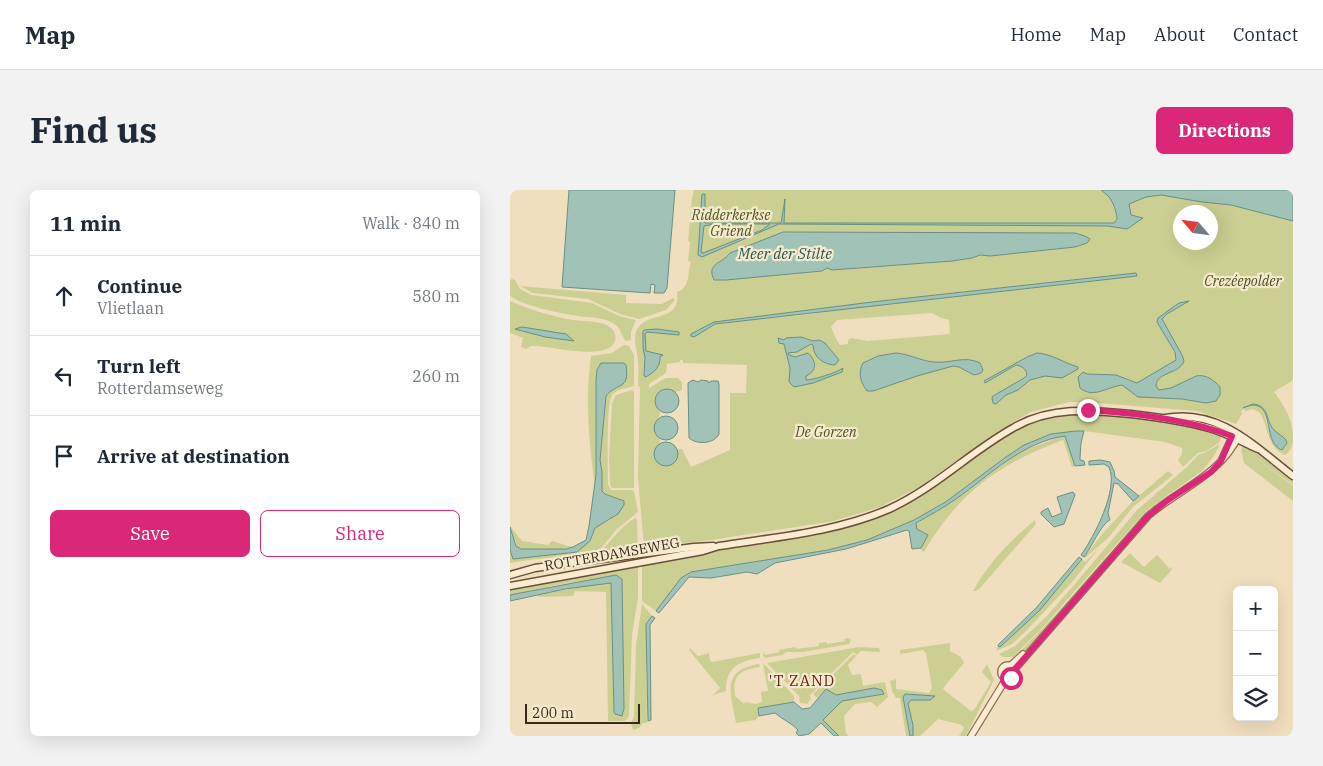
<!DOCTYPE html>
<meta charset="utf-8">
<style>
:root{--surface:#fff;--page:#f2f2f3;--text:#1f2937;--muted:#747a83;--line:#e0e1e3;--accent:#db2777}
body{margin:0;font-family:"IBM Plex Serif",serif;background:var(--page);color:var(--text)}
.controls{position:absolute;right:15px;bottom:15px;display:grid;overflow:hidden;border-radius:8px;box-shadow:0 5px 20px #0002}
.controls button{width:45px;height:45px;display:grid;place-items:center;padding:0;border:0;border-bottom:1px solid var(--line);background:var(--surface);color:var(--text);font:25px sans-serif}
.compass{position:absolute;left:663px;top:15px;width:45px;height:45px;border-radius:50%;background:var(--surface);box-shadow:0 5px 20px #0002;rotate:298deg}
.scale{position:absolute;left:15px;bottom:12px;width:115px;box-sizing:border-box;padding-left:5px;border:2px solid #38281b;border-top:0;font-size:14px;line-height:18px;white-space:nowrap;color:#38281b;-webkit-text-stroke:4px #f7e9ce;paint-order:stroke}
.stop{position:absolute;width:15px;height:15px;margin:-11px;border:4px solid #db2777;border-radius:50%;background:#fff}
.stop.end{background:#db2777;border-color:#fff;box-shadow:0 1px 5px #0008}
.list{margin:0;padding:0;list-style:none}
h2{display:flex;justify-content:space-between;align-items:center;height:65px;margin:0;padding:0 20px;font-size:21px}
h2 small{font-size:16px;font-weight:400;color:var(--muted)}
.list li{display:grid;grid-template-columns:32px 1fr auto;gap:15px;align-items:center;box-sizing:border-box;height:80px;padding:0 20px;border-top:1px solid var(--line)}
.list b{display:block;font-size:19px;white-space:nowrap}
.list p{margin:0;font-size:16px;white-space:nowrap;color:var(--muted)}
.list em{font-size:16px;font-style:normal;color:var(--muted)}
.actions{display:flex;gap:10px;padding:15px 20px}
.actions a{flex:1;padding:11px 0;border:1px solid var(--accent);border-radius:8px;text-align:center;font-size:18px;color:var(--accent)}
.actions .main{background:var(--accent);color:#fff}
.icon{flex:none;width:28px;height:28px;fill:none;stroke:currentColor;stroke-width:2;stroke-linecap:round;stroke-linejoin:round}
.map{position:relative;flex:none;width:783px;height:546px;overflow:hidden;border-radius:8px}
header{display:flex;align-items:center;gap:30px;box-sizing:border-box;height:70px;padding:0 25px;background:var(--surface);border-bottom:1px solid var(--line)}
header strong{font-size:24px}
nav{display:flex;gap:28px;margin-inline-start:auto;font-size:18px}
.intro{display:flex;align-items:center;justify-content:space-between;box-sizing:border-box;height:120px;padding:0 30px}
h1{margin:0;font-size:35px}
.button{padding:12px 22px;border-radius:8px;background:var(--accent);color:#fff;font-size:18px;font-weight:700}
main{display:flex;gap:30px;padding:0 30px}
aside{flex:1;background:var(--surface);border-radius:8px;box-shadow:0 5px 20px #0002}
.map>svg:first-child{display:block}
</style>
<header>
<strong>Map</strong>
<nav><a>Home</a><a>Map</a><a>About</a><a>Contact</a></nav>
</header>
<div class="intro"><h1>Find us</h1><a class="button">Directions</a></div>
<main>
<aside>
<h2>11 min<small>Walk · 840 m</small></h2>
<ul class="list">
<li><svg class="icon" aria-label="ahead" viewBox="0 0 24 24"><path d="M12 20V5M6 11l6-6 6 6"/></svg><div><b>Continue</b><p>Vlietlaan</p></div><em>580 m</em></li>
<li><svg class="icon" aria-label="left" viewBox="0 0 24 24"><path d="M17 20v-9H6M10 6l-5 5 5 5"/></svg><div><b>Turn left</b><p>Rotterdamseweg</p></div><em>260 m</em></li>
<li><svg class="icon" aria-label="arrive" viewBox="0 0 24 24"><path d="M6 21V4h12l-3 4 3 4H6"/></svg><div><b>Arrive at destination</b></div></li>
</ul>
<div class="actions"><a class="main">Save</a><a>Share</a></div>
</aside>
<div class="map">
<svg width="783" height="546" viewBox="0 0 783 546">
<rect width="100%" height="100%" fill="#f0dfbe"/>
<!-- green -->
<g fill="#cbcf91" fill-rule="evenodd">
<path d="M 184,0 L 783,0 L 783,190 C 777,195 770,197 764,202 C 775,217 783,229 783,248 C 783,256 781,261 775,265 C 756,257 759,237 750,223 L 743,219 L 735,221 L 734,219 C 756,204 755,232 760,245 C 762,252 766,256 772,260 L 776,255 L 776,250 C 772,245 765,243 762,237 C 759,232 759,227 756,222 C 750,211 737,213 731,222 L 732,224 L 726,234 L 687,221 L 574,212 L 559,212 L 521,222 L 487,242 L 411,296 L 370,317 L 324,331 L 195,351 L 134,357 L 128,287 L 130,197 L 128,196 C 128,188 129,180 128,172 C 128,161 121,148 128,138 C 137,122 172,132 167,102 C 181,97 177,83 181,71 L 178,72 L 180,52 L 178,51 L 182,8 ZM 671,22 L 701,22 L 701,52 L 671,52 ZM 577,53 L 565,57 L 480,66 C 467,64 451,70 438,71 C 399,75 361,77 322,80 L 317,78 L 312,81 L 216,90 L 204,90 L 202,88 ZM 614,84 L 627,86 L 362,115 L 292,125 L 204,133 L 362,112 ZM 422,123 L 431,128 L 439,130 L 440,144 L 358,151 L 341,148 L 338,150 L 338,154 L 330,155 L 326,149 L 321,137 L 327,130 ZM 170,170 L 173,170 L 173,173 L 237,175 L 236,203 L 220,203 L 220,260 L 181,277 L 172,259 L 167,259 C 172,276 149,283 144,266 C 145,261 150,255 150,251 C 150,245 144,243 145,236 C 146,230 150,228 150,221 C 141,213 145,206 153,199 L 160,199 L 166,202 L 172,200 L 172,192 L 168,188 L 156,188 L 139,198 L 139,194 L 156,183 L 157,174 L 170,172 Z"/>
<path d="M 2,89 L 5,90 L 10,99 L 21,105 L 82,113 L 109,126 L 126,130 L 121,142 L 121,150 L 116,151 C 112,147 111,140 106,135 C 96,127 80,128 68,126 C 45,122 20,118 0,106 L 0,90 Z"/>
<path d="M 10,96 L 116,105 L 116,113 L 152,114 L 163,108 L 165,110 L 156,120 L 129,129 L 110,124 L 78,109 L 23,103 Z"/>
<path d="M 0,111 C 21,120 41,126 63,130 C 73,131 84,131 94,134 C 109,139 110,156 94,160 C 75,165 47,158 28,156 L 21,156 L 16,159 L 11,157 L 13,148 L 0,143 Z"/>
<path d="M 114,155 L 119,156 L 124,165 L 124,196 C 117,198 107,199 102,205 C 96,214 98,280 98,294 L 101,300 L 122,300 L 124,301 L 128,322 L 107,339 L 87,363 L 18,370 L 0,373 L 0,360 L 3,369 L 5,369 L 23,366 L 60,363 L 80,351 L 85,338 L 90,334 L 100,330 L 110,309 L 95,304 L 92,301 L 92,282 L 90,270 L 94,212 C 96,203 99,200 108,198 L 87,180 C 84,219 89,258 85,297 C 79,254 75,209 81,166 L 102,163 Z"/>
<path d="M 122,200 L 124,202 L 124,298 L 103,298 L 101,297 L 100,294 L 99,267 L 102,213 L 106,205 Z"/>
<path d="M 564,224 C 613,224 666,230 712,245 L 709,253 L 696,261 L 688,263 L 673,277 L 668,270 L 672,264 L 672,258 L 655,252 L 574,241 L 541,244 L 506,260 L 449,303 L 404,330 L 357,350 L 318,360 L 181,382 L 171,388 L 146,421 L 132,411 L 132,372 L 314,343 L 357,331 L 382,321 L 410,306 L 493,248 L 508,239 L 533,229 Z"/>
<path d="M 553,246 L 556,246 L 565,276 L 562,277 L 553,250 C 489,274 449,302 414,362 L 409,358 L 411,358 L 413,342 L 407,339 L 406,334 L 446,309 L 511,261 Z"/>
<path d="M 710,254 L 704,266 L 692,281 L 637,320 L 533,437 L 503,467 L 493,467 L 489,464 L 505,456 L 536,427 L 565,394 L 627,320 L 678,276 L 688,265 L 694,263 Z"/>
<path d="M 733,256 L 742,260 L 783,290 L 783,295 L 736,261 L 783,296 L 783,311 L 734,273 L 731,260 Z"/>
<path d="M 658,281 L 663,285 L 623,317 L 599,347 L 575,368 L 574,367 L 594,342 L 623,311 Z"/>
<path d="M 645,315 L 646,316 L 523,454 L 506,470 L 504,468 L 549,421 L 633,326 Z"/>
<path d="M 125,328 L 127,329 L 128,359 L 94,363 L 94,358 C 103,348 113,335 125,328 Z"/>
<path d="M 525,330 L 526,334 L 470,398 L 466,401 L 463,401 C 479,372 500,351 525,330 Z"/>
<path d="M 0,336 L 12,351 L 38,355 L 42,351 L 62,357 L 50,359 L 8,359 Z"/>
<path d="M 589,358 L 563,391 L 518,439 L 502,454 L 486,461 L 488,456 L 490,457 L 530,420 L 572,369 L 575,372 Z"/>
<path d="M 620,363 L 634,377 L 647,365 L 660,379 L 663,377 C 659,385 654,387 650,393 L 611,372 Z"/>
<path d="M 128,374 L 128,408 L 122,445 L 119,526 L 115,531 L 98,531 L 96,402 L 65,401 L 63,406 L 30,407 L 26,405 L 99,392 L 101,393 L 104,522 L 114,523 L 112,390 L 106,385 L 41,396 L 0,405 L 0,400 L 24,393 Z"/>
<path d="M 132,414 L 142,426 L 136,434 L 137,533 L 133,533 L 129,538 L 123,540 L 121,533 L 124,527 L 126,455 Z"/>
<path d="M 338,448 L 341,450 L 339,454 L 293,462 L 276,462 L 272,465 L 255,468 L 253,466 L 254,462 L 255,465 L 269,462 L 269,460 L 285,457 L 286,459 L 309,456 L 309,453 L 317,452 L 317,454 L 335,451 L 334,449 Z"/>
<path d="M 440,453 L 440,461 L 451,467 L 454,473 L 433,498 L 434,500 L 461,521 L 464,520 L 481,492 L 472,482 L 477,474 L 484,490 L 456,546 L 449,546 L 454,538 L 452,535 L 428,529 L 410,546 L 403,546 L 403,535 L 398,514 L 401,510 L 420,510 L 423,505 L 393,508 L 400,546 L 396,546 L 390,508 L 386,508 L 382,501 L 380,491 L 386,489 L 386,499 L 419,503 L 422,498 L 416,463 L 413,460 L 390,464 L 390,460 Z"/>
<path d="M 349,457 L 369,458 L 370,462 L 351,461 L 347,465 L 343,462 L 300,505 L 301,509 L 297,514 L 290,513 L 289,506 L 257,473 Z"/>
<path d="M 180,458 L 188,466 L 199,463 L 200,471 L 202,472 L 250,463 L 250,468 C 229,471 216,477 216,501 L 203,505 L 210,498 L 179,460 Z"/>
<path d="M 344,464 L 346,466 L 338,475 L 342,485 L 351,484 L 353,496 L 375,492 L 378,507 L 367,517 L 361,512 L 345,514 L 334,526 L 336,543 L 339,546 L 329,546 L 313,530 L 332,511 L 374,504 L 364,498 L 326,505 L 316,499 L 307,508 L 303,504 Z"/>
<path d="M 253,473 L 284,506 L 284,512 L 248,518 L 249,526 L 246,530 L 226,533 C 221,504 210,480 249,474 L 250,477 C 230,480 222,485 225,506 L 234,514 L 235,512 L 246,514 L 252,512 L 251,502 L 258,501 Z"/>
</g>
<!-- water -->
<g fill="#a1c2b6" stroke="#689084" fill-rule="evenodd">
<path d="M 59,0 L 165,0 L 157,98 L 154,103 L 144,103 L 145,95 L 141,94 L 140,103 L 52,97 Z"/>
<path d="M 591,0 L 783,0 L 783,31 L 721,15 L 692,12 L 651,5 L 636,7 L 619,14 L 621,25 L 633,28 L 617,39 L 598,36 L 269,34 L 192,67 L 188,65 L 192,4 L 195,4 L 195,33 L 271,33 L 275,9 L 274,33 L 604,33 L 607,29 C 607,23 603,10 597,5 C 595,3 593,2 591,0 ZM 204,34 L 260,34 L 252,40 L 193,63 L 191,62 L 194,36 Z"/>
<path d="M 273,42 L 565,43 L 575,46 L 580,49 L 577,53 L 565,57 L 480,66 L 470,65 L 462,68 L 442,71 L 322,80 L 317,78 L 312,81 L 216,90 L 204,90 C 196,73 212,74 220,63 Z"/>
<path d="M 626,83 L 627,86 L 205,134 L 184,147 L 181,146 L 181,144 L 204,132 L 362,112 Z"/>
<path d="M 679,111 L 657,124 L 652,129 L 672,165 L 674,171 C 669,185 647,181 646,196 L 649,200 L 661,198 L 686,186 C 696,184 704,190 710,197 L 710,205 L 706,211 L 696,213 L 672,209 L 628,207 L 612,195 C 597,197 583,209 570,198 L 568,187 L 573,182 L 577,184 L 606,185 L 627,193 L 666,170 L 665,162 L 647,132 L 648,128 L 669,113 Z"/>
<path d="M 12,137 L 56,144 L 64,151 L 35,147 L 5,139 Z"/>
<path d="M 147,139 L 169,142 L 169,145 L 137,142 L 135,144 L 136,161 L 153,165 L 150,167 C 150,178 145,181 136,187 L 134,186 L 135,167 L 133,158 L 133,141 L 134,140 Z"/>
<path d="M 291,147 L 303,151 L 309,150 L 315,153 L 329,170 L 325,175 C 314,175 303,167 303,155 L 301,154 L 287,162 L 278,163 L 279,165 L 285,167 L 298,163 C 307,171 307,181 296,186 L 296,190 C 303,190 326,183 333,178 L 332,182 L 303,193 L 284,197 L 279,192 L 280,178 L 274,154 L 269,153 L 268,148 L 274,150 L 276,148 Z"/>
<path d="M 386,163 C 399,164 411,171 424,172 C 440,174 454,165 470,173 L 473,180 L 471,183 L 464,185 L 449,177 L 443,176 L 407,186 L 363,201 L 357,201 C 350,192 348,182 353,173 L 368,166 Z"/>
<path d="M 527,163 C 542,164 554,173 568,177 L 568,179 L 552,188 L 535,186 L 520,190 L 508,200 L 496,205 L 486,214 L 483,213 L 482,208 L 483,206 L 514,188 L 517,185 C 516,178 511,176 506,175 L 475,193 L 474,191 L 517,167 Z"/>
<path d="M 91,173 L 114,173 L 116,175 C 120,201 107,192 96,206 L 90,270 L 92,282 L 92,301 L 95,304 L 114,311 L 114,315 L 108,324 L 85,338 L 80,351 L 67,362 L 3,369 L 0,360 L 0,337 L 6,356 L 11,359 L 56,359 L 63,357 L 76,350 L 79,336 L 86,285 L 86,190 L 87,180 Z"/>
<path d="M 183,190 L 188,192 L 191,190 L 198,191 L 199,193 L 201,191 L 208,191 L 209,194 L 209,244 C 204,254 187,255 179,248 L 178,196 L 178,193 Z"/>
<circle cx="157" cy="211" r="12"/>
<path d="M 743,214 C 760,216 755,230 764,240 C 768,244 773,246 776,250 L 777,253 L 772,260 C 752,252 765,217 744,215 C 740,215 735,217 733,218 Z"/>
<circle cx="156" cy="238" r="12"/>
<path d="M 566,241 L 574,241 L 571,253 L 570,268 L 570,270 L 574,271 L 575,275 L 565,276 L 555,246 C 512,252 480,285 446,309 C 433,318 420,325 406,333 L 407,339 L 418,345 L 411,358 L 402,359 L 399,341 L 397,340 L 336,359 L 265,373 L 247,384 L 237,382 L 201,388 L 179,387 L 149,423 L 146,421 L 171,388 L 181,382 L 318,360 L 357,350 L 404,330 L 437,311 L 496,267 L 514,255 L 541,244 Z"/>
<circle cx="156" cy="264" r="12"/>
<path d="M 590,270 L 600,272 L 604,281 L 605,287 L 629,306 L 623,311 L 608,294 L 604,293 L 598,323 L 600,330 C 592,333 581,358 574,367 L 571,365 C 584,347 609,299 599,277 L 594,274 L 579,275 L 579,271 Z"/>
<path d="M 563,302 L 565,305 L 554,334 L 544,337 L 531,324 L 531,322 L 538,318 L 542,327 L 552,323 L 547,307 Z"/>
<path d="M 569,367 L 572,369 L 530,420 L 490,457 L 488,456 L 488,455 L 527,417 Z"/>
<path d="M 106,385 L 112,389 L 114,519 L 112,526 L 105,524 L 104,522 L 101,393 L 55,399 L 0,411 L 0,405 L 10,403 Z"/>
<path d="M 142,426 L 145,428 L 140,435 L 141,530 L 138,531 L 136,434 Z"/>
<path d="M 364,498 L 372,500 L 374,504 L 332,511 L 313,530 L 329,546 L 324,546 L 311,533 L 299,544 L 289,546 L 286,543 L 288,540 C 282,533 273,530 265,523 L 249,526 L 248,518 L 284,512 L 292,519 L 300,518 L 316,499 L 326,505 Z"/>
<path d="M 395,504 L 425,506 L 420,510 L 401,510 L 398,514 L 403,535 L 403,546 L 400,546 L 393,507 Z"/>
</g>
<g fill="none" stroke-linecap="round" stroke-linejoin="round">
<!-- tertiary casing -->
<g stroke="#8a6e55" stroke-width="8">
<g id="tertiary">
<path d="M 712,269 L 724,243"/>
<circle cx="498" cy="482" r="7"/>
<path d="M 500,476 L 513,464"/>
<path d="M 504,480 L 638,326 C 669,299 711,285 729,245"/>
<path d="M 461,546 L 496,489"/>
</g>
</g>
<!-- secondary casing -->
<g stroke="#6b4f39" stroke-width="9">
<g id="secondary">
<path d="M 655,228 C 709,218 744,256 783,286"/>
<path d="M 0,385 L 25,378 L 53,374 L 184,357 L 203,356"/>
<path d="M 0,396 L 193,361 L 209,356 C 266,347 326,342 379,319 C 425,298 460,262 503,238 C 540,216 580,220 621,224 C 647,227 674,231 699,238 C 717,243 732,252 748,259"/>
</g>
</g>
<!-- tertiary -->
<use href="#tertiary" stroke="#fbecd1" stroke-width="5.5"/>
<!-- secondary -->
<use href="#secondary" stroke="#fbecd1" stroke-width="6"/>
</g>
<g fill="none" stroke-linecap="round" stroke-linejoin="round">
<!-- route -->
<path stroke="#db2777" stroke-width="6" d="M 501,488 L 504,485 L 504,480 L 638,326 L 658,310 L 701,282 L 711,271 L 722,246 C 677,229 626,223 578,220"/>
</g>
<g text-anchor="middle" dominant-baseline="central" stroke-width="4.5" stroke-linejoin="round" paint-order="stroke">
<!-- park labels -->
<g font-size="14" font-style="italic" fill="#4b5620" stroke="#f7e9ce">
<text x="221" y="25">Ridderkerkse<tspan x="221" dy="16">Griend</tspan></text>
<text x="733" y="91">Crezéepolder</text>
<text x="316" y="242">De Gorzen</text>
</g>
<!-- street labels -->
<g font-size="14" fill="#38281b" stroke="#f7e9ce">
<text transform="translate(102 364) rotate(-10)">ROTTERDAMSEWEG</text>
</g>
<!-- water labels -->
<g font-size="15" font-style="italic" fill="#295953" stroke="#f7e9ce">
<text x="275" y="63">Meer der Stilte</text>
</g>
<!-- neighbourhood labels -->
<g font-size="15" letter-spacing="1" fill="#672418" stroke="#f7e9ce">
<text x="292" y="490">'T ZAND</text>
</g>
</g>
</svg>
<div class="controls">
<button>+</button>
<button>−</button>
<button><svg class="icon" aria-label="layers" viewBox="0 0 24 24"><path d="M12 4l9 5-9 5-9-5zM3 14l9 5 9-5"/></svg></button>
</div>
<svg class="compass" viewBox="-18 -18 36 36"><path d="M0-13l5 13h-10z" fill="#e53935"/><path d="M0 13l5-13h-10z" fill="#747a83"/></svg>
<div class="scale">200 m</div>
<div class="stop" style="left:501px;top:488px"></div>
<div class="stop end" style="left:578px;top:220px"></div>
</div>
</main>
